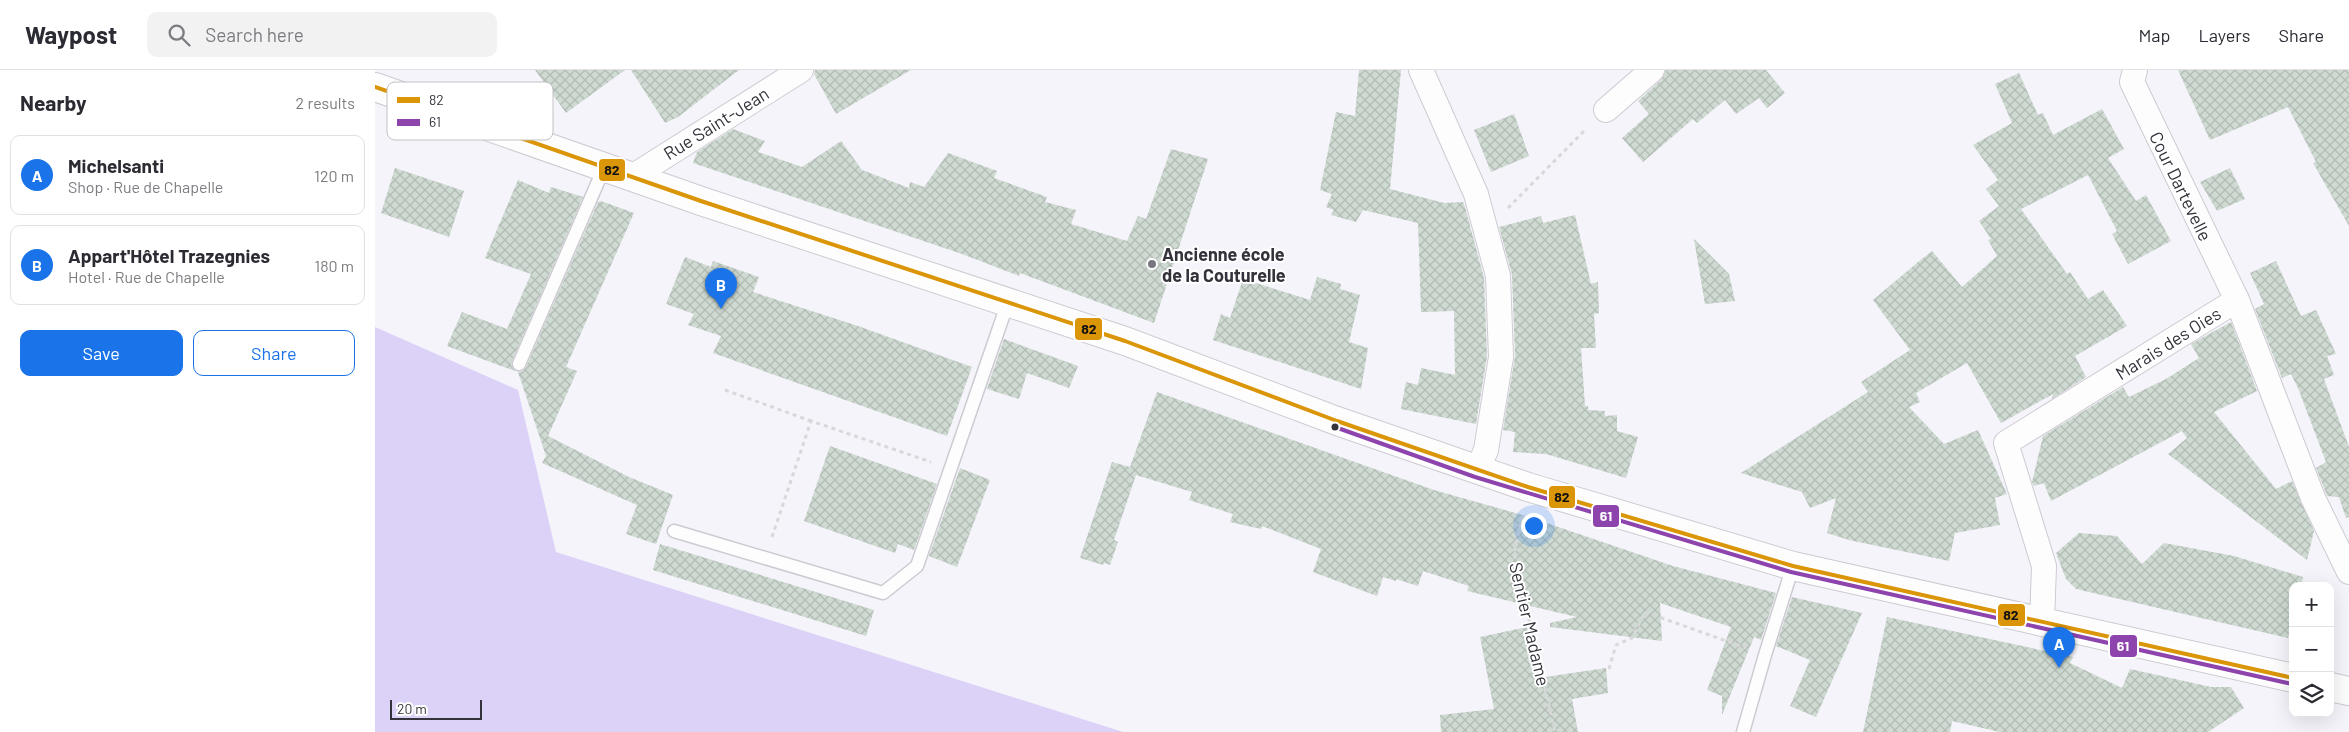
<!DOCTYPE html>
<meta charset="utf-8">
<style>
:root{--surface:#fff;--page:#f2f2f3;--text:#2b2b33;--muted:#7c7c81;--line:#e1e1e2;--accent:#1a73e8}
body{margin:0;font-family:Barlow,sans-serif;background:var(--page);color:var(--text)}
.controls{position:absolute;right:15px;bottom:15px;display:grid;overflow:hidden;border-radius:10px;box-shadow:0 5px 20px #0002}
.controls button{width:45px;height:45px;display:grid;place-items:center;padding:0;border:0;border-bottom:1px solid var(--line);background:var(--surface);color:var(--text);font:25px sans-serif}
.scale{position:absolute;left:15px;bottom:12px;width:92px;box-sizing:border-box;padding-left:5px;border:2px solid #34323b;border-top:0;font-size:14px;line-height:18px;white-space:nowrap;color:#34323b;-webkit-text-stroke:4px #fff;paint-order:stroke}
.you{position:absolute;left:1158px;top:455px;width:18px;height:18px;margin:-12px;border:4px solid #fff;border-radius:50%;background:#1a73e8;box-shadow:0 0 0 8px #1a73e833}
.badge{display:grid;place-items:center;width:32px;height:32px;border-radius:50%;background:var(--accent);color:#fff;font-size:16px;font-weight:700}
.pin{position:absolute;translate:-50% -41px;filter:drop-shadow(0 1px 2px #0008)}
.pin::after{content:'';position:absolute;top:26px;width:18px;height:15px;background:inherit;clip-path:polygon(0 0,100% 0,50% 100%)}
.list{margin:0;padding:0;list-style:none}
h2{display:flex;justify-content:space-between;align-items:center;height:65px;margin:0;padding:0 20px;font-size:21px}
h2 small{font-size:16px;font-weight:400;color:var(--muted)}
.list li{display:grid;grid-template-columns:32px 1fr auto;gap:15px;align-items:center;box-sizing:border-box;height:80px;margin:0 10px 10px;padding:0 10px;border:1px solid var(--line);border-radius:10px}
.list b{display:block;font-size:19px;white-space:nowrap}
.list p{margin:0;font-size:16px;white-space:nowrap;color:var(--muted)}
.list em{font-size:16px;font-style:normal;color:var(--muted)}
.actions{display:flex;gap:10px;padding:15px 20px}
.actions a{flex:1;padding:11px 0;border:1px solid var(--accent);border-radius:10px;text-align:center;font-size:18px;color:var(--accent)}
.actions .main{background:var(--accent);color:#fff}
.icon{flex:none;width:28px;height:28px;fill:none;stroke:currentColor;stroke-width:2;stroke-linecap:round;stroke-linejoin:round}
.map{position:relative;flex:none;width:1974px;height:662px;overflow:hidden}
header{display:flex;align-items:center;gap:30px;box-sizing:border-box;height:70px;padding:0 25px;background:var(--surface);border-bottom:1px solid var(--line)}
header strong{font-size:24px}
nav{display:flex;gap:28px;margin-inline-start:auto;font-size:18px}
.search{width:350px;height:45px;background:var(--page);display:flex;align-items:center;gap:12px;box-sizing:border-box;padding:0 18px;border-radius:10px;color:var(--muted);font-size:19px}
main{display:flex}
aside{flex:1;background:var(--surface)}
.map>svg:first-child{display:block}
</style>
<header>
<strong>Waypost</strong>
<div class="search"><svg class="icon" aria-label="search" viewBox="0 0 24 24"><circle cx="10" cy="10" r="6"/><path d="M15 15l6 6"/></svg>Search here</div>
<nav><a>Map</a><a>Layers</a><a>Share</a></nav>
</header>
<main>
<aside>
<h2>Nearby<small>2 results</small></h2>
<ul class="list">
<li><span class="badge">A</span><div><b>Michelsanti</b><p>Shop · Rue de Chapelle</p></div><em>120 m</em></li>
<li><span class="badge">B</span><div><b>Appart'Hôtel Trazegnies</b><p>Hotel · Rue de Chapelle</p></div><em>180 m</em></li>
</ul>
<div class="actions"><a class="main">Save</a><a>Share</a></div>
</aside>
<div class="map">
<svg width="1974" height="662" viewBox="0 0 1974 662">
<defs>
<pattern id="building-cross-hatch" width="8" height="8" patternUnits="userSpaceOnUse" patternTransform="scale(1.25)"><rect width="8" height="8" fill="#cedad2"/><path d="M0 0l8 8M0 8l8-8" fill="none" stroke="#b2bcb5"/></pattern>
</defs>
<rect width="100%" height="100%" fill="#f5f4fa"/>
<!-- grass -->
<path fill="#dcd2f8" d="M 0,257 L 143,320 L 181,482 L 748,662 L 0,662 Z"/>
<!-- building -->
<g fill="url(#building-cross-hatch)">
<path d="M 160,0 L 250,0 L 191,43 Z"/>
<path d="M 256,0 L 364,0 L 303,47 L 290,53 Z"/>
<path d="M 440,0 L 536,0 L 461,44 L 439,4 Z"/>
<path d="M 984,0 L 1026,0 L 1015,119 L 1069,133 L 1088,132 L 1090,137 L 1109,208 L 1112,286 L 1101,354 L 1026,339 L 1031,312 L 1043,315 L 1046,298 L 1080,305 L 1079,241 L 1046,242 L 1043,153 L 988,140 L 981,152 L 956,145 L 959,140 L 951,137 L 957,124 L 945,120 L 961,42 L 980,46 Z"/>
<path d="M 1291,0 L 1391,0 L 1410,23 L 1392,38 L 1384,28 L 1361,44 L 1350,30 L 1322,53 L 1318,49 L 1268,92 L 1247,68 L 1274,44 L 1263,31 L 1286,10 Z"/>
<path d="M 1803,0 L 1974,0 L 1974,156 L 1938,93 L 1941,92 L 1913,37 L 1835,70 Z"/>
<path d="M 1644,3 L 1663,45 L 1668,43 L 1678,65 L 1727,39 L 1749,79 L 1733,88 L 1761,131 L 1771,125 L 1796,171 L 1753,194 L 1737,164 L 1742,161 L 1713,105 L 1646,139 L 1692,204 L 1695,202 L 1713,229 L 1728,220 L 1752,256 L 1700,286 L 1711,307 L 1677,329 L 1678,324 L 1626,353 L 1592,293 L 1541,323 L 1545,332 L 1534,337 L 1569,374 L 1603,360 L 1632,424 L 1620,428 L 1625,455 L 1580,463 L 1574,491 L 1474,470 L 1452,463 L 1461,428 L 1435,438 L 1427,422 L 1366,403 L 1493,322 L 1486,312 L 1535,280 L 1498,230 L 1543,192 L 1557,181 L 1587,217 L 1622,186 L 1613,170 L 1616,169 L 1604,151 L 1624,136 L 1611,119 L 1623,110 L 1598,75 L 1637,53 L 1620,14 Z"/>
<path d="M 1139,44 L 1154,86 L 1116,102 L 1099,60 Z"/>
<path d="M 358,59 L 390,71 L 383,82 L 427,97 L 466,71 L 487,100 L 534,118 L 535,112 L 549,117 L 573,83 L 622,101 L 619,108 L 672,127 L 670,132 L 701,140 L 696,154 L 752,171 L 763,146 L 771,149 L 796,79 L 833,89 L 779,253 L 645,203 L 644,206 L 587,184 L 318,93 L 322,82 Z"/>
<path d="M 20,98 L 89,121 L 74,167 L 6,143 Z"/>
<path d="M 1855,98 L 1870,129 L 1842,141 L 1825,112 Z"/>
<path d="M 143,110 L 174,123 L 176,117 L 208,127 L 137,291 L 136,295 L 140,301 L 72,276 L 87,242 L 132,259 L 156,204 L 110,188 Z"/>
<path d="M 226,131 L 259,143 L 191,297 L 202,301 L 173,366 L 254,407 L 298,425 L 281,474 L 251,464 L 262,435 L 167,393 L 171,386 L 143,302 L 148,301 L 151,297 L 223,132 Z"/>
<path d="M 1200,145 L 1216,214 L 1223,212 L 1224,243 L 1219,244 L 1221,278 L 1206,278 L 1210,336 L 1213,336 L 1213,340 L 1230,341 L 1230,346 L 1242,345 L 1242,361 L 1263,367 L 1251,408 L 1171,384 L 1138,382 L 1140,362 L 1128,360 L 1140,286 L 1137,205 L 1124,157 L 1166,146 L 1168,153 Z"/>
<path d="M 1319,169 L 1354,204 L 1360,231 L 1330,234 Z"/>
<path d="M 310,187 L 336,197 L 338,191 L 384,207 L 378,222 L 483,256 L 597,297 L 572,366 L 338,283 L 346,266 L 313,255 L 319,244 L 291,234 Z"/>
<path d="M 1901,191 L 1926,246 L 1941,240 L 1961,284 L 1952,286 L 1959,305 L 1949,309 L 1974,377 L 1974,447 L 1971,448 L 1964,427 L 1952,426 L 1951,423 L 1941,398 L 1951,392 L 1923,318 L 1916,304 L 1907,308 L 1880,239 L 1889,234 L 1875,203 Z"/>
<path d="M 942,207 L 966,214 L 965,219 L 985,225 L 974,272 L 993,278 L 986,319 L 838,270 L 846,244 L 855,248 L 868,209 L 935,230 Z"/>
<path d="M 1856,252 L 1882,321 L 1839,342 L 1901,419 L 1917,411 L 1939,461 L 1932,490 L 1793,384 L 1812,368 L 1807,361 L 1676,431 L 1669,413 L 1659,416 L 1657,412 L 1668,366 L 1748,317 L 1754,327 L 1791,309 L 1824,288 L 1816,274 Z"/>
<path d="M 629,269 L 703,296 L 694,318 L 652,303 L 644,329 L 612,319 Z"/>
<path d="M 782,322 L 1059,420 L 1151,446 L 1298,496 L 1401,523 L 1386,570 L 1379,567 L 1347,645 L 1347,626 L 1332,620 L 1356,557 L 1285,533 L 1287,571 L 1175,557 L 1175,553 L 1202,547 L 1092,521 L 1094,516 L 1048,501 L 1043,516 L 1021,509 L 1021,511 L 1008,507 L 1002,526 L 938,502 L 946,479 L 887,456 L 886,459 L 855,452 L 858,444 L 814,430 L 817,422 L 761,405 L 739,470 L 743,472 L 735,495 L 729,493 L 728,495 L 705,488 L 737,392 L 755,397 Z"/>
<path d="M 455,376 L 562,414 L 539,480 L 523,474 L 520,483 L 429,451 Z"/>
<path d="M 585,398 L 615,410 L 582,497 L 554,486 Z"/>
<path d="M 1704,463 L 1742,466 L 1767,494 L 1789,473 L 1859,486 L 1928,507 L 1926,516 L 1918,516 L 1918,548 L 1913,568 L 1701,519 L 1691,509 L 1681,483 Z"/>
<path d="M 285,474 L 499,540 L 491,566 L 278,500 Z"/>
<path d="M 1417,527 L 1487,543 L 1441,647 L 1415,636 L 1435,590 L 1401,576 Z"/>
<path d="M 1512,547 L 1698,587 L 1695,593 L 1747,618 L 1755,599 L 1836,617 L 1856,617 L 1869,638 L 1833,662 L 1625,662 L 1577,651 L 1575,662 L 1488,662 Z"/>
<path d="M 1152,557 L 1164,608 L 1231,598 L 1233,623 L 1197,629 L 1203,662 L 1066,662 L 1065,645 L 1119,639 L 1105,567 Z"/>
</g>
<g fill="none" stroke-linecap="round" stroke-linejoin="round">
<!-- service casing -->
<g stroke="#cdcbd2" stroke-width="15">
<g id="service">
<path d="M 144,294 L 229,98"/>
<path d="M 299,461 L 508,523 L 542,496 L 633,232"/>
<path d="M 1368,662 L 1390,585 L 1418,496"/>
</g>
</g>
<!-- minor casing -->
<g stroke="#cdcbd2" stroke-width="26">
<g id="minor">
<path d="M 1046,0 L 1101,124 L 1123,206 L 1126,287 L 1111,380 L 1102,401"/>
<path d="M 1760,0 L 1757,12 L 1862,230"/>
<path d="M 1231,40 L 1277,0"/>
<path d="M 257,107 L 426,0"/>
<path d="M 1667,552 L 1669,496 L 1631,373 L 1862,230 L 1938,428 L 1974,502"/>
</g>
</g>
<!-- secondary casing -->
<g stroke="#cdcbd2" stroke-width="30">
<g id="secondary">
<path d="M 0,17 L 326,131 L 750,271 L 962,351 L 1153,417 L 1418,496 L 1918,608"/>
<path d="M 1955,617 L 1974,621"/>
</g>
</g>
<!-- path -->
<g stroke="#d8d8da" stroke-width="3" stroke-dasharray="4 4" stroke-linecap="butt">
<path d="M 1133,138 L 1211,59"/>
<path d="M 350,320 L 436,351"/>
<path d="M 1147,446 L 1139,484 L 1180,662"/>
<path d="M 397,467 L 436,351 L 556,392"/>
<path d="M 1234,599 L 1241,575 L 1257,568 L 1270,542 L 1371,578"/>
</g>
<!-- service -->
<use href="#service" stroke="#fefdfe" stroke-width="12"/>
<!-- minor -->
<use href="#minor" stroke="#fefdfe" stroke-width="24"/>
<!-- secondary -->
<use href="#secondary" stroke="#fefdfe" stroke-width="28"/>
<!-- bus-1 casing -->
<g stroke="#fff" stroke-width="8">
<path id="bus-1" d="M 0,17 L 326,131 L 750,271 L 962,351 L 1153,417 L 1418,496 L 1918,608"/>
</g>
<!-- bus-2 casing -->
<g stroke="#fff" stroke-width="8">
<path id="bus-2" d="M 960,357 L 1100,407 L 1416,502 L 1917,614"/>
</g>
<!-- bus-1 -->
<use href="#bus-1" stroke="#da9509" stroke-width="4"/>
<!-- bus-2 -->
<use href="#bus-2" stroke="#8e44ad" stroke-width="4"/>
</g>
<!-- markers -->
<circle fill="#78767e" stroke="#fff" stroke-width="2" cx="777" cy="194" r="5"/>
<circle fill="#34323b" stroke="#fff" stroke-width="2" cx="960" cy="357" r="4.5"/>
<g text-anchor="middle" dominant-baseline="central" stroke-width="4" stroke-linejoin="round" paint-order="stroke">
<!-- street labels -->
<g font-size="18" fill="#34323b" stroke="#fff">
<text transform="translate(341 53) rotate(-32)">Rue Saint-Jean</text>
<text transform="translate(1806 116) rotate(64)">Cour Dartevelle</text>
<text transform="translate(1793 273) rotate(-32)">Marais des Oies</text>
<text transform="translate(1155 554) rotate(77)">Sentier Madame</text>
</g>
<!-- poi labels -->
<g font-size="18" font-weight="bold" fill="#34323b" stroke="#fff" text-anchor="start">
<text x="787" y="184">Ancienne école<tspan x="787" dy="21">de la Couturelle</tspan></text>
</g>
</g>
<!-- legend -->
<rect x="12" y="12" width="166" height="58" rx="8" fill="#fff" stroke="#c2c2c4" stroke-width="1"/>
<rect x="22" y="27" width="23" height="6" fill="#da9509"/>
<rect x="22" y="49" width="23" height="7" fill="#8e44ad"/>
<g font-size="14" fill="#34323b">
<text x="54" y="35">82</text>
<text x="54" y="57">61</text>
</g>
<g stroke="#fff" stroke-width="2">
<rect x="223" y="88" width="28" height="24" rx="5" fill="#da9509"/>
<rect x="699" y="247" width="29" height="24" rx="5" fill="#da9509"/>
<rect x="1173" y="415" width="28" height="24" rx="5" fill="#da9509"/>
<rect x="1217" y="434" width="28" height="24" rx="5" fill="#8e44ad"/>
<rect x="1622" y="533" width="29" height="24" rx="5" fill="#da9509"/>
<rect x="1734" y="564" width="29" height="24" rx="5" fill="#8e44ad"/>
</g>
<g font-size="14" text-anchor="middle" font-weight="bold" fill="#fff">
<text x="1231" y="451">61</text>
<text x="1748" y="581">61</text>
</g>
<g font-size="14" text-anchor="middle" font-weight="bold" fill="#111">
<text x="237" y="105">82</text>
<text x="714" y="264">82</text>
<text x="1187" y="432">82</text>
<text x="1636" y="550">82</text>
</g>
</svg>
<div class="controls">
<button>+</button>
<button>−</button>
<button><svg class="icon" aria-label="layers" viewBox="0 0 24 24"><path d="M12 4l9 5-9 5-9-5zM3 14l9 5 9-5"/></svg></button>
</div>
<div class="scale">20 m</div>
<div class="you"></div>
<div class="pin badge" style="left:1684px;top:598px">A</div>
<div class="pin badge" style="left:346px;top:239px">B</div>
</div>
</main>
